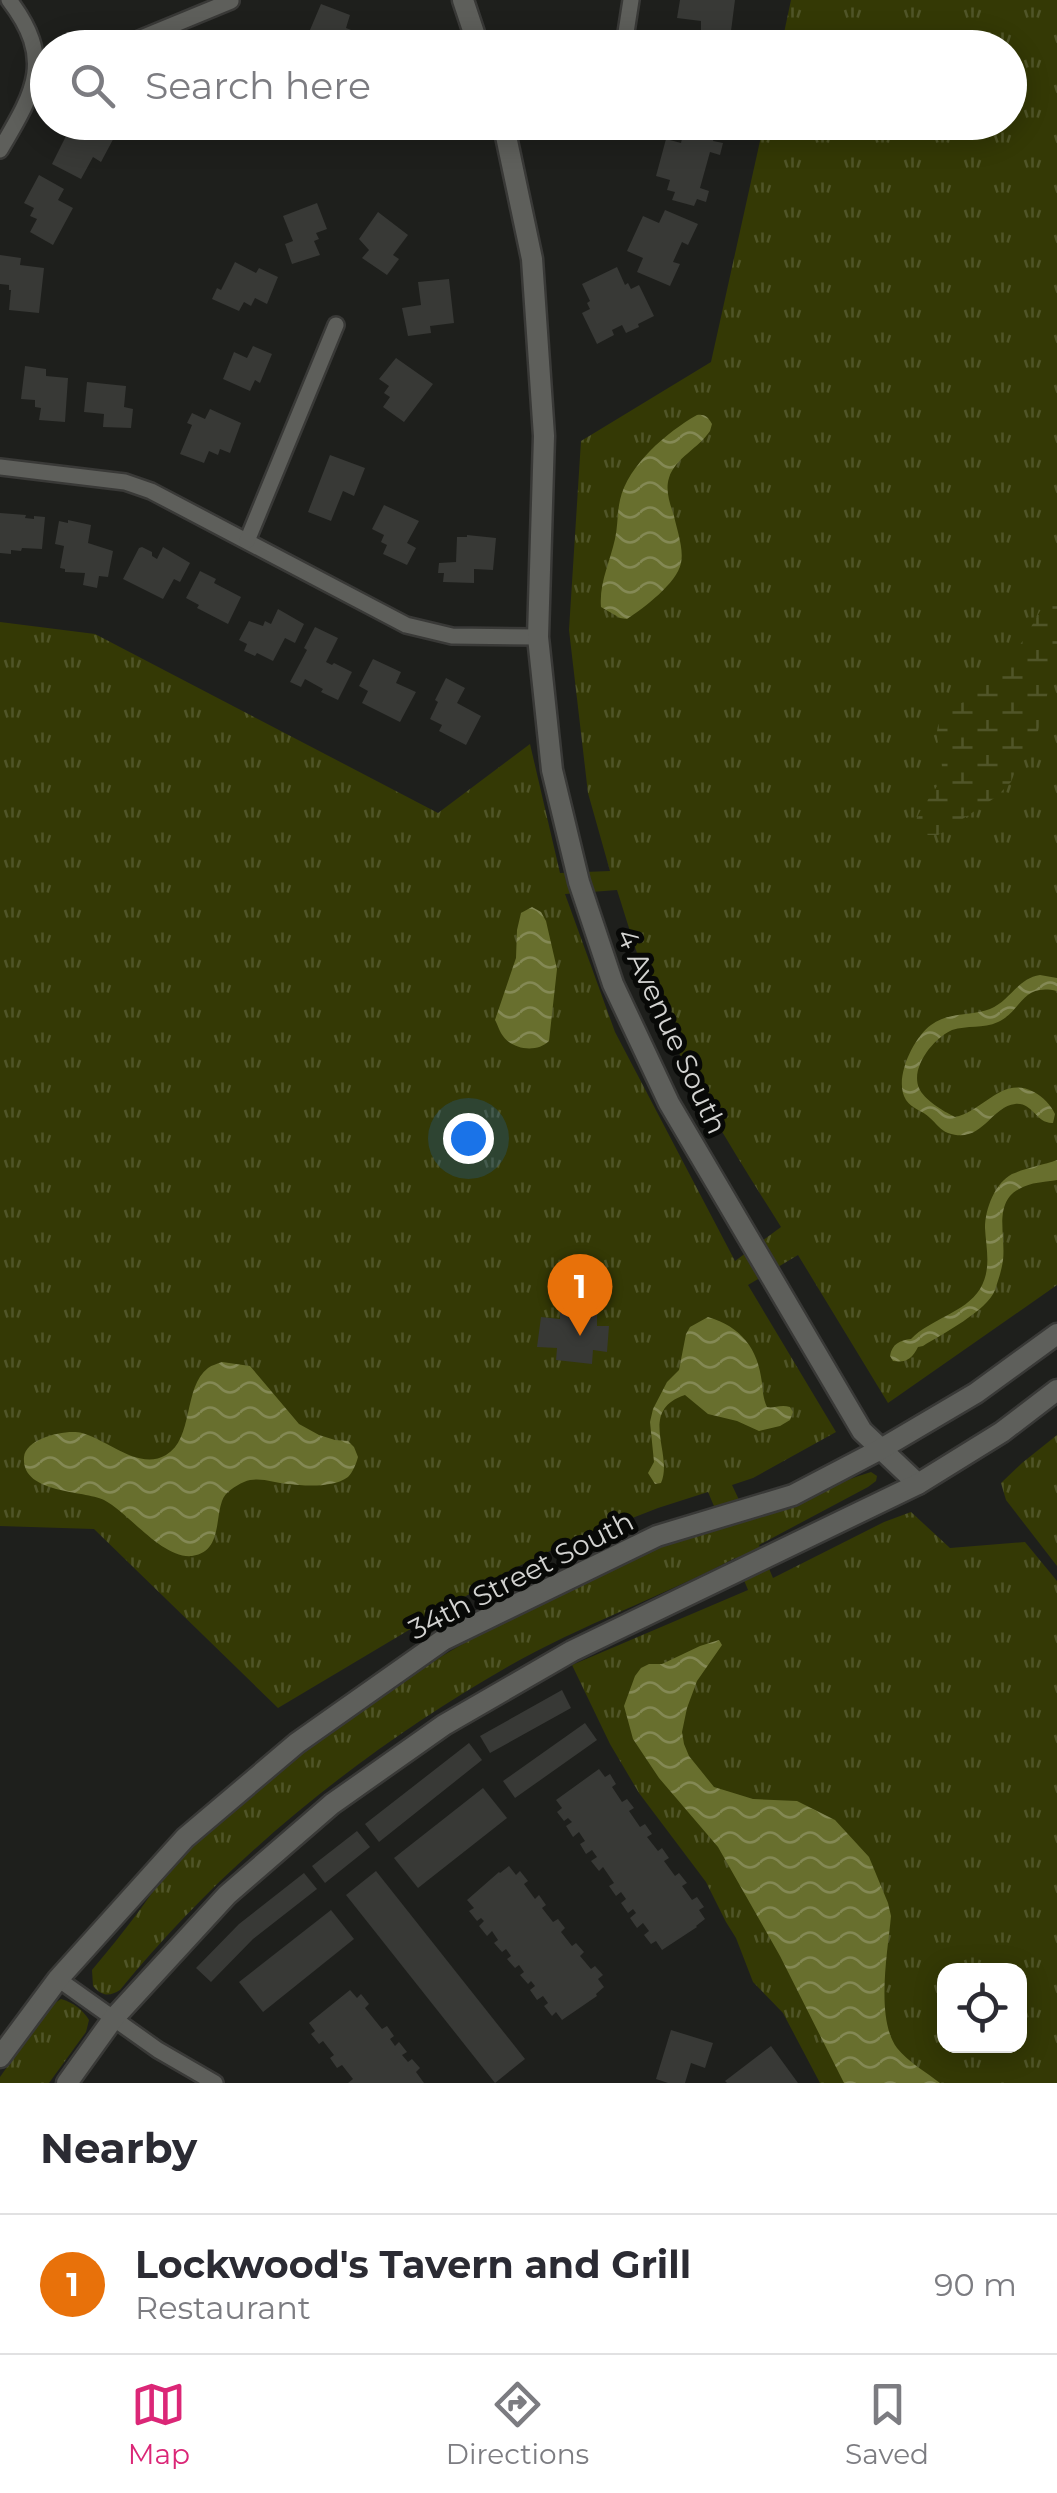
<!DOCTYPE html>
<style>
:root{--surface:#fff;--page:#f2f2f3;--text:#2b2b33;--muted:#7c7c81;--line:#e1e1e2;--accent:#db2777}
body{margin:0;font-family:Montserrat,sans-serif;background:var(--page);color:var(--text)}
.controls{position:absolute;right:30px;bottom:30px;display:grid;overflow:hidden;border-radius:20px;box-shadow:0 5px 25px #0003}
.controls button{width:90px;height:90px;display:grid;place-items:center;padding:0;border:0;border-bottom:2px solid var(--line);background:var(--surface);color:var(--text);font:50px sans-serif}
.you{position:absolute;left:468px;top:1138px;width:35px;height:35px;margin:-25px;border:8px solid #fff;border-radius:50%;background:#1a73e8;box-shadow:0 0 0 15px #1a73e833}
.badge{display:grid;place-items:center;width:65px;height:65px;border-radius:50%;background:var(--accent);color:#fff;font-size:32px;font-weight:700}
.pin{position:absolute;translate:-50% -82px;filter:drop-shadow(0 2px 5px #0008)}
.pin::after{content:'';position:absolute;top:52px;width:35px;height:30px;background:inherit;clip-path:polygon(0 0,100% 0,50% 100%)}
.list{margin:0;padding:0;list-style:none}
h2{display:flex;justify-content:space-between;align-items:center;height:130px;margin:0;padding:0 40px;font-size:42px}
h2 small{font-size:32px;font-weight:400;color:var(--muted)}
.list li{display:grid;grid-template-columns:65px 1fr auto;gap:30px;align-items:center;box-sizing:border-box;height:140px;padding:0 40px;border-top:2px solid var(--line)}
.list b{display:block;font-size:38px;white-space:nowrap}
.list p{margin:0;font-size:32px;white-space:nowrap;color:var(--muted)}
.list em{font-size:32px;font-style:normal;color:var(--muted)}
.icon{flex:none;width:55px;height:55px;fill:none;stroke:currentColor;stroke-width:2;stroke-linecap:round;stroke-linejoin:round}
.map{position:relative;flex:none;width:1057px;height:2083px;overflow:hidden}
.search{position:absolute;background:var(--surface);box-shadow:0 5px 25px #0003;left:30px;right:30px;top:30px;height:110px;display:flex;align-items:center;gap:25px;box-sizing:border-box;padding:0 35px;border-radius:55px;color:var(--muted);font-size:38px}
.sheet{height:270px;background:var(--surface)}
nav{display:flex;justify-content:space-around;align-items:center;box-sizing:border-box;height:140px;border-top:2px solid var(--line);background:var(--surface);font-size:28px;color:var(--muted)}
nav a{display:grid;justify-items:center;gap:5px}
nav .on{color:var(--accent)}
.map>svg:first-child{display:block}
</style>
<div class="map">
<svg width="1057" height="2083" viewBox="0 0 1057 2083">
<defs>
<pattern id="grass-tufts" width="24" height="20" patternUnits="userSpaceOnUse" patternTransform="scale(2.5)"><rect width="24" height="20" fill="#343905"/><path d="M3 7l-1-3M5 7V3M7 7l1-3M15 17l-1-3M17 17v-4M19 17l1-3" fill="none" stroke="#505528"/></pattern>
<pattern id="wetland-marsh" width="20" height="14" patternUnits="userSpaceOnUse" patternTransform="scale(2.5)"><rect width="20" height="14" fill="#343905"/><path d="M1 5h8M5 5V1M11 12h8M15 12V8" fill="none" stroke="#505528"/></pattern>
<pattern id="water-waves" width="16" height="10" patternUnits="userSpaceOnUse" patternTransform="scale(2.5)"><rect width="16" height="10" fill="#686f2e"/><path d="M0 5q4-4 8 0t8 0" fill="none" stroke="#848955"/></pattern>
</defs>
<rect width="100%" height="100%" fill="#1e1f1c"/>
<!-- grass -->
<g fill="url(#grass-tufts)" fill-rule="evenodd">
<path d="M 791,0 L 1057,0 L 1057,1285 L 888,1403 L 798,1255 L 748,1285 L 836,1432 L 753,1478 L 732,1485 L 748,1519 C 791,1508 829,1484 871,1472 L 877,1476 L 876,1481 L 868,1487 L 759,1545 L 773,1578 L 884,1522 L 911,1512 L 950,1548 L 1025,1542 L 1057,1581 L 1057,2083 L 820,2083 L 783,2013 L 753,1982 L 736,1938 L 726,1922 L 706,1882 L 639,1793 L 610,1744 L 572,1665 L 748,1590 L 735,1558 C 661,1597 581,1625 509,1666 C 362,1750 227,1859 120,1990 C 109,1997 102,1996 93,1986 L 92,1970 C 108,1951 124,1931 139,1911 C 151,1895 162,1877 176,1863 C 290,1749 423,1658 567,1589 C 617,1564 668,1541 722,1525 L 708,1492 L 658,1508 L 558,1547 L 503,1574 L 278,1708 L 94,1529 L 0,1526 L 0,622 L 95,634 L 438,813 L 530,744 L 560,873 L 610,871 L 588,793 L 569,630 L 581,441 L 711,362 L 764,123 L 1010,122 L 1010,48 L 781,47 ZM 617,890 C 628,924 638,959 651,992 C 685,1075 733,1151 781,1227 L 735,1261 L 615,1032 L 565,894 ZM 944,1970 L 1020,1970 L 1020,2046 L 944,2046 Z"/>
<path d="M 1057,1435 L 1057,1566 L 1006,1500 L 1001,1483 L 1022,1463 Z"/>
<path d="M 61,1999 C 74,2003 82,2009 89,2020 L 86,2032 L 49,2083 L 0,2083 L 0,2077 L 50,2006 Z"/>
</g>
<!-- wetland -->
<path fill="url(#wetland-marsh)" d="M 1057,579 L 1057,657 L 1038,731 L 1025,746 L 1011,782 L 996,797 L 938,835 L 920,835 L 915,830 C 914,812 932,798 939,782 C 949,764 930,736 940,722 C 952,705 974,697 989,683 C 1019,654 1038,615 1057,579 Z"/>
<!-- water -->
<g fill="url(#water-waves)">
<path d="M 697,415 C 705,414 708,417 712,424 L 710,431 C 699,448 675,458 669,478 C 665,490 670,504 674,516 C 677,530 684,549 681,563 C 677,583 644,608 627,619 L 620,618 L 601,607 C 599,583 610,562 615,539 C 618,526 617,513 620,500 C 628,465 667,432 697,415 Z"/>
<path d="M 532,907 L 541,912 L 546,921 L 557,969 L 549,1041 C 537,1053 513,1050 503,1036 C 499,1031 498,1025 495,1020 L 516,958 L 517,930 L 521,913 Z"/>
<path d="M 1040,975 L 1057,978 L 1057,991 C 1021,983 1023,1010 998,1022 C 983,1029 967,1025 952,1030 C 934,1038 910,1067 919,1088 C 924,1100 943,1111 955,1117 C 983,1112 1002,1075 1034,1092 C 1043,1097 1051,1105 1055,1114 L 1053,1123 C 1036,1124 1033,1102 1015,1104 C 990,1107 982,1145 948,1133 C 940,1130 936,1123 930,1118 C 922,1110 912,1109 906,1100 C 893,1080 913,1038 931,1025 C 948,1012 971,1016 990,1009 C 1010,1001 1018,978 1040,975 Z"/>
<path d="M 1057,1160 L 1057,1180 C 1045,1182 1031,1182 1019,1189 C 993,1203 1006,1236 1003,1260 C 1002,1269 998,1281 995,1290 C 987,1311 942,1334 923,1346 L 918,1347 C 912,1359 906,1363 893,1361 L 890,1356 C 892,1344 900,1340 911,1339 C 930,1319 965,1313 980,1289 C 992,1269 986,1248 985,1228 C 985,1209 995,1183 1012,1174 C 1026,1168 1043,1165 1057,1160 Z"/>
<path d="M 708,1317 C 741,1327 758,1348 762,1383 C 763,1392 763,1398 767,1407 C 773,1409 780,1404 790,1407 L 793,1412 L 790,1420 L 780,1426 L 759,1431 L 737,1421 L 708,1414 L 685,1395 C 637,1411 674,1454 661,1483 L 655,1484 L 648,1473 L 654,1462 L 650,1422 L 653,1409 L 667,1382 L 679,1370 L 686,1334 L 690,1327 Z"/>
<path d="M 222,1362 L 250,1366 L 299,1424 L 319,1435 L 335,1440 L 348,1441 L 354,1447 L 358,1457 C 356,1464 353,1472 348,1477 C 333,1488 305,1486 288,1484 C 273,1483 259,1476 244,1482 C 235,1486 225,1492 222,1501 C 215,1521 221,1552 192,1556 C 162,1559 129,1513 104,1500 C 83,1490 21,1494 24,1457 C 26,1438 66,1429 82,1433 C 108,1440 139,1471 166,1455 C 194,1439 183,1387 208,1368 C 212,1365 217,1364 222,1362 Z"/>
<path d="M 719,1640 L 722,1645 L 697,1681 L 687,1708 L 682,1732 L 684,1744 L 689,1756 L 714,1787 L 753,1799 L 797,1801 L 835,1820 L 869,1857 L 888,1903 L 891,1916 C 888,1951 875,2018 897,2048 C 908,2062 926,2072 940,2083 L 844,2083 L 780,1956 L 718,1847 L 659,1778 L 633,1739 L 624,1706 L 635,1676 L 641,1668 L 649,1664 L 662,1664 L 700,1646 Z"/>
</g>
<!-- building -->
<g fill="#383936">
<path d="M 680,0 L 735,0 L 730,39 L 701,34 L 701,21 L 677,18 Z"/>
<path d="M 321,4 L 350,15 L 346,28 L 364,35 L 360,48 L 327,48 L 329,44 L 307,37 Z"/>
<path d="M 73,122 L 100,122 L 117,132 L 101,162 L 93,157 L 81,179 L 52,164 Z"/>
<path d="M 693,126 L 716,133 L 713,141 L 723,143 L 720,155 L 710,152 L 700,188 L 709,191 L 706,202 L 697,199 L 694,206 L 672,200 L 675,192 L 667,190 L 670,180 L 656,176 L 666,139 L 681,143 L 683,134 L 691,136 Z"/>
<path d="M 39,175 L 64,189 L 58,200 L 73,208 L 53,245 L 30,232 L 37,219 L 30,216 L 34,208 L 24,203 Z"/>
<path d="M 317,203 L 327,229 L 316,233 L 319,239 L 314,241 L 320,255 L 292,264 L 285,244 L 293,241 L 283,216 Z"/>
<path d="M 665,210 L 698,224 L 688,245 L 682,242 L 673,262 L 680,264 L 670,286 L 637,272 L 643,258 L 627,251 L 643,216 L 659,223 Z"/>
<path d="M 378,212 L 408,235 L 393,255 L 399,259 L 387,275 L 362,258 L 369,250 L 359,239 Z"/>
<path d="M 0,255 L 21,258 L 20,265 L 44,268 L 39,313 L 9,310 L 11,290 L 9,290 L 9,285 L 0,284 Z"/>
<path d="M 235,262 L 256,273 L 259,268 L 278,277 L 267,304 L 255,298 L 251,306 L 244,302 L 239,311 L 212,299 L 217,288 L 221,290 Z"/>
<path d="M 617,267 L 625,285 L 628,283 L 631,289 L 639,285 L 654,316 L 638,324 L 639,327 L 626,333 L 622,325 L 612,330 L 614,335 L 597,344 L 582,313 L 590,309 L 587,303 L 590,301 L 582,284 Z"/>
<path d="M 449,279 L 454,323 L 430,326 L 431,333 L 408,336 L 402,308 L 421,305 L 418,282 Z"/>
<path d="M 253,346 L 272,354 L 260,383 L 255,380 L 250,391 L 223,379 L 234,352 L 247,358 Z"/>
<path d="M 396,358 L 433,384 L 404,422 L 383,407 L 390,397 L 384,393 L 389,386 L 379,379 Z"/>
<path d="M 25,366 L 46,369 L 46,376 L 68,378 L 65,422 L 39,420 L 41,408 L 35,407 L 35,400 L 21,399 Z"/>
<path d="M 87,382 L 126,386 L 124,407 L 133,409 L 131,428 L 103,427 L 104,414 L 84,412 Z"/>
<path d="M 210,409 L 241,423 L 230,453 L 220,449 L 218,455 L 209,451 L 204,463 L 180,454 L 192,425 L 187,423 L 192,413 L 205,419 Z"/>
<path d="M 330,455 L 365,468 L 354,496 L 343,491 L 331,521 L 308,512 Z"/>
<path d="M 384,505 L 419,521 L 407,543 L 416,548 L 407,565 L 383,554 L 387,545 L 381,542 L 384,535 L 372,529 Z"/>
<path d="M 0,513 L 26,515 L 25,518 L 34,519 L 34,516 L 45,517 L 42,549 L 22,548 L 21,551 L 11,550 L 11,554 L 0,553 Z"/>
<path d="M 68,520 L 91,525 L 88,543 L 113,551 L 108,577 L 99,576 L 97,588 L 83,585 L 85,573 L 65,572 L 65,569 L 60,568 L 64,546 L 55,544 L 59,521 L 68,523 Z"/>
<path d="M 467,535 L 496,538 L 493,570 L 474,569 L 474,583 L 443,582 L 444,573 L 438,573 L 439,563 L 456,562 L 457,537 L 467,537 Z"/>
<path d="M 142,547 L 152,552 L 152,556 L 157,559 L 163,547 L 190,563 L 180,582 L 174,579 L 163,599 L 123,579 L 139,548 Z"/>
<path d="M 200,571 L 216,579 L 214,583 L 241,597 L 228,624 L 197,608 L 199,605 L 186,598 Z"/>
<path d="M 278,609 L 304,624 L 295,643 L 285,638 L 273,661 L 257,653 L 255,656 L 244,651 L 247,644 L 239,640 L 249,621 L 263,626 L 265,621 L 271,624 Z"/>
<path d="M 315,627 L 338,638 L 326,662 L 332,665 L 334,663 L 352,672 L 338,700 L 321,692 L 323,689 L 305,679 L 301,687 L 290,682 L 307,650 L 304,648 Z"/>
<path d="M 373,659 L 401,672 L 396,683 L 416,692 L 400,722 L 362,703 L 368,691 L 359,686 Z"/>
<path d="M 446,678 L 465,688 L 457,703 L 481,716 L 466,745 L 439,731 L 442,725 L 430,719 L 438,702 L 435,700 Z"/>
<path d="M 560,1307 L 597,1311 L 597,1326 L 609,1326 L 607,1352 L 593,1350 L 592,1364 L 556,1360 L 557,1348 L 537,1347 L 541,1317 L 560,1319 Z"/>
<path d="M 562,1690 L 571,1708 L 490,1753 L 480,1736 Z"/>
<path d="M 585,1723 L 597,1740 L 515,1798 L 503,1781 Z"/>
<path d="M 469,1743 L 482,1760 L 379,1842 L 365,1824 Z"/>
<path d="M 599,1769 L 605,1777 L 610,1774 L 616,1784 L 612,1787 L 622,1802 L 627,1799 L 634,1808 L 629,1811 L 640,1827 L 645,1824 L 652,1834 L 647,1837 L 658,1851 L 662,1848 L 669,1858 L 664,1861 L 675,1876 L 679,1873 L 687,1883 L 682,1886 L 692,1900 L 697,1897 L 704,1907 L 699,1910 L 705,1919 L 696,1926 L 697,1927 L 662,1950 L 656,1941 L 651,1944 L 644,1935 L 649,1931 L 643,1923 L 637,1928 L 630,1918 L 636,1913 L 633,1909 L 628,1913 L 621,1903 L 626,1899 L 621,1892 L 616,1896 L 609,1886 L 614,1883 L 603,1867 L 599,1871 L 591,1861 L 597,1857 L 592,1850 L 586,1854 L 580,1844 L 585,1841 L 579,1832 L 573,1837 L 566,1826 L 572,1822 L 568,1818 L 564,1821 L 557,1812 L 562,1808 L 556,1800 Z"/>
<path d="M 483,1788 L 507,1818 L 418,1888 L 394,1858 Z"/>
<path d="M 357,1831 L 370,1847 L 325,1883 L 312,1866 Z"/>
<path d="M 509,1866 L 516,1875 L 520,1871 L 528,1881 L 524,1884 L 535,1899 L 539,1895 L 546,1905 L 542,1908 L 553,1922 L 558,1919 L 565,1928 L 561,1932 L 572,1946 L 576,1943 L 584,1952 L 580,1956 L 591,1969 L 595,1966 L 603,1975 L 598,1979 L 604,1987 L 596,1994 L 597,1996 L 562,2020 L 556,2012 L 552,2016 L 544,2006 L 548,2003 L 543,1996 L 537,2000 L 530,1990 L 535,1986 L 531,1981 L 528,1984 L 520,1975 L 524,1972 L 519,1965 L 515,1968 L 507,1959 L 511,1956 L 506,1949 L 502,1952 L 494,1943 L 498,1940 L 492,1931 L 487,1936 L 479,1926 L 484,1921 L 481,1918 L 477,1921 L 469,1911 L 474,1908 L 467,1900 L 499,1872 L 500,1873 Z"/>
<path d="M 376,1871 L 525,2059 L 495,2083 L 346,1895 Z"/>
<path d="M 304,1873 L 317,1889 L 253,1939 L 211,1982 L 196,1968 L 239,1924 Z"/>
<path d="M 331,1910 L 354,1939 L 263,2012 L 239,1982 Z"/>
<path d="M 350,1990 L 357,1998 L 361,1994 L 369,2004 L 365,2008 L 382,2029 L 387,2026 L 394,2036 L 390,2039 L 395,2046 L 399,2042 L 407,2052 L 402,2055 L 408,2062 L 412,2059 L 420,2068 L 416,2072 L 424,2083 L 348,2083 L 353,2079 L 342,2065 L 337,2068 L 330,2058 L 334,2055 L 323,2041 L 319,2044 L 311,2034 L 315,2031 L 309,2023 Z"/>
<path d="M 671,2030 L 713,2043 L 705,2068 L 691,2063 L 685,2083 L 668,2083 L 656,2079 Z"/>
<path d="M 771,2046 L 798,2083 L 727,2083 L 725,2081 Z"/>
</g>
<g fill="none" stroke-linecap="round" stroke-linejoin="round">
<!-- street casing -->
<g stroke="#393937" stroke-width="20">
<g id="street">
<path d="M 117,48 L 231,1"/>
<path d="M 621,48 L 625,39 L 631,0"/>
<path d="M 506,133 L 543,122"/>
<path d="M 0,150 C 34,92 55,60 9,0"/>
<path d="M 0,467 L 125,482 L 151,491 L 406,625 L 452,636 L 538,637"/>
<path d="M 247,541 L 336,325"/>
<path d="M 58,1979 L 158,2050 L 215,2083"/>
</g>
</g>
<!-- secondary casing -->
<g stroke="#393937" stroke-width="25">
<g id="secondary">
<path d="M 463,0 L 479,48"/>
<path d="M 503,122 L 532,259 L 544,436 L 538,637 L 552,770 L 579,882 L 613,984 L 669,1103 L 862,1431 L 918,1484"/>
<path d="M 0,2057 L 58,1979 L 185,1838 L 297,1743 L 443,1640 L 657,1536 L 793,1495 L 881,1449 L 976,1393 L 1057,1334"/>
<path d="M 67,2083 L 113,2019 L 227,1895 L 332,1804 L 444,1725 L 572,1651 L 918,1484 L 1002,1432 L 1057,1390"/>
</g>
</g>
<!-- street -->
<use href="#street" stroke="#5e5f5b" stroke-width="15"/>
<!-- secondary -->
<use href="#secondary" stroke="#5e5f5b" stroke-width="20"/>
</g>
<g text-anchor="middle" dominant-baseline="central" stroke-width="10" stroke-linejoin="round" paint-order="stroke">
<!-- street labels -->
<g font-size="28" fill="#d3d3d1" stroke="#080907">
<text transform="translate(672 1031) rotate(65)">4 Avenue South</text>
<text transform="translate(521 1575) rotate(-27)">34th Street South</text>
</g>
</g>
</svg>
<div class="controls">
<button><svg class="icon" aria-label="locate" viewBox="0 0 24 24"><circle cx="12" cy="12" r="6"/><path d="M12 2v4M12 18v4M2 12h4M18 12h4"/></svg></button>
</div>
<div class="you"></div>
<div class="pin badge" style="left:580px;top:1336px;background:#e8710a">1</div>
<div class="search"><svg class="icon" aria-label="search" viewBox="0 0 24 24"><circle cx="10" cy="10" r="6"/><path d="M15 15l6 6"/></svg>Search here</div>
</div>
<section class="sheet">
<h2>Nearby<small></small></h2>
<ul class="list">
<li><span class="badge" style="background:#e8710a">1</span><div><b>Lockwood's Tavern and Grill</b><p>Restaurant</p></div><em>90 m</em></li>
</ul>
</section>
<nav>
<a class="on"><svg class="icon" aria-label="map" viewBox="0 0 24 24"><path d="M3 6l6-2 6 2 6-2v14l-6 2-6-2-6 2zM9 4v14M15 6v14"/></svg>Map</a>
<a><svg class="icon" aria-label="directions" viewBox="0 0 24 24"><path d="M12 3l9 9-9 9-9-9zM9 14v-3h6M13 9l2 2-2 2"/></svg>Directions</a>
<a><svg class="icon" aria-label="saved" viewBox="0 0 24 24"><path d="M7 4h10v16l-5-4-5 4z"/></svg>Saved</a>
</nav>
